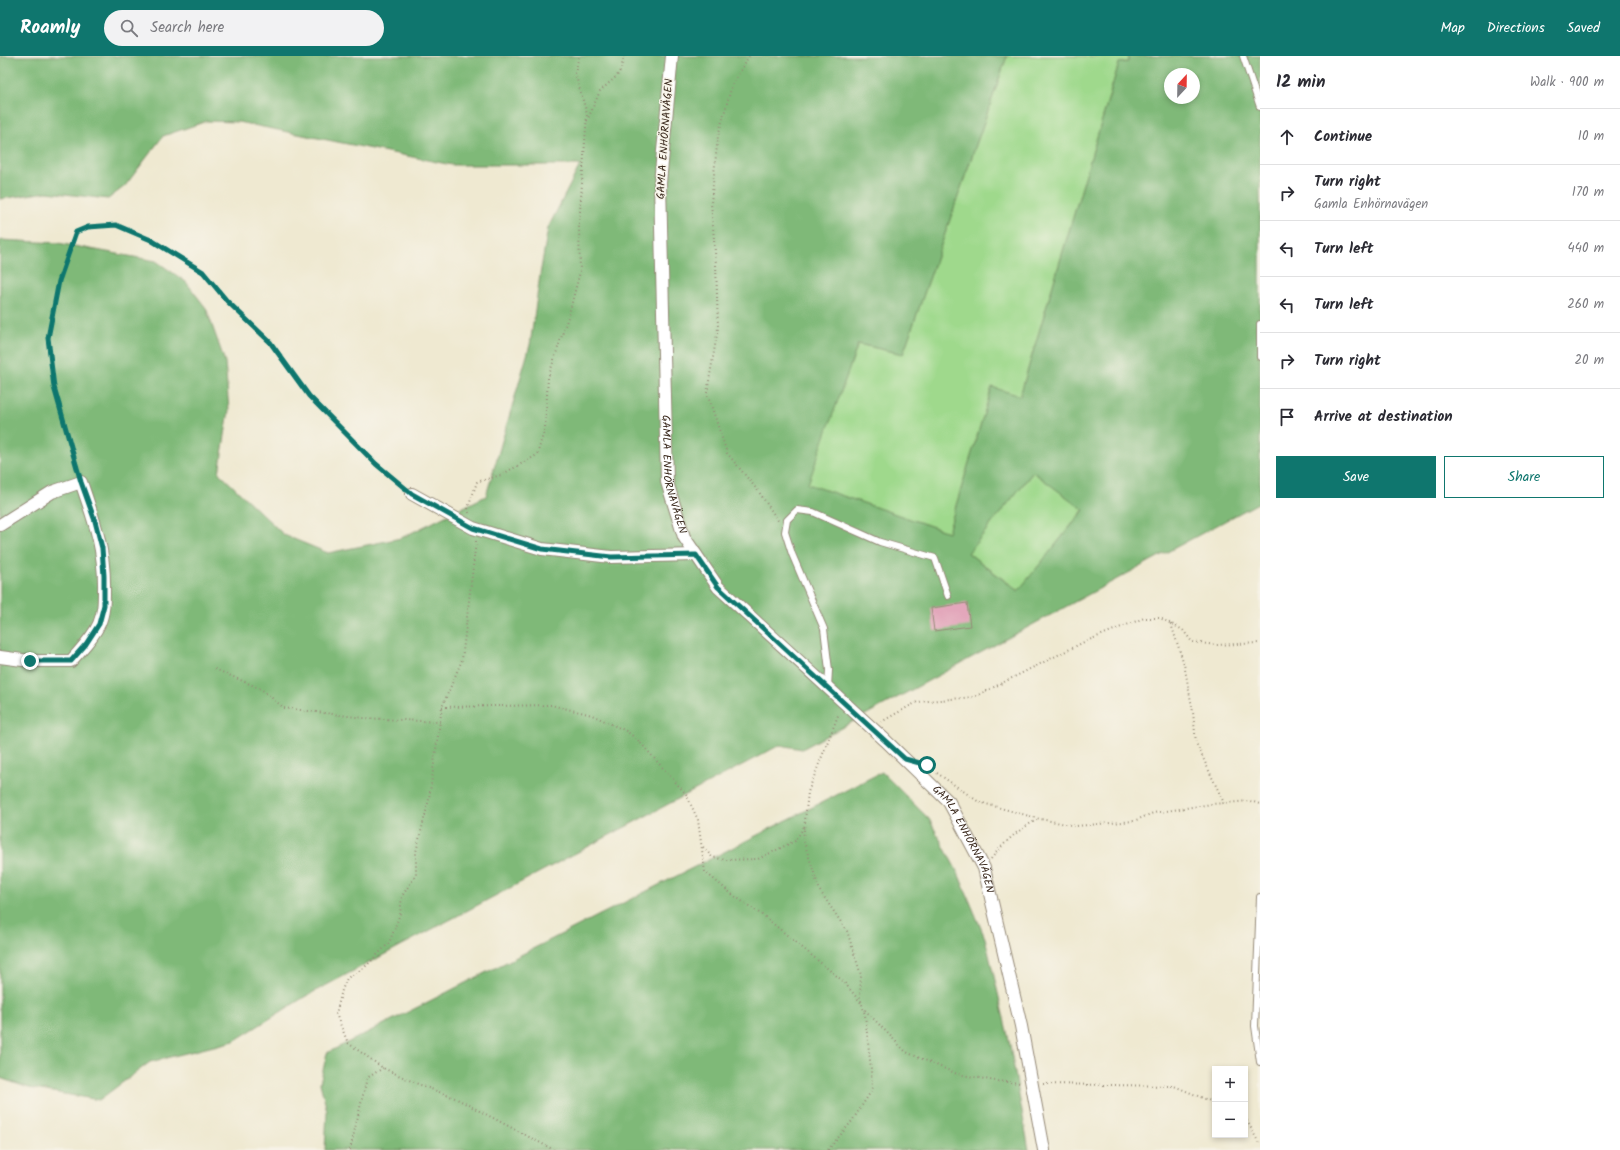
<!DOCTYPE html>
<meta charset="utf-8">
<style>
:root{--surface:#fff;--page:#f2f2f3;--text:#2b2b33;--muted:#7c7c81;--line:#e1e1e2;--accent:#0f766e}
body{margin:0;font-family:Kalam,sans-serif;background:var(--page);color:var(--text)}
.controls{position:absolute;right:12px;bottom:12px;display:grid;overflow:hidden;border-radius:0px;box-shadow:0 2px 6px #0003}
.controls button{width:36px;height:36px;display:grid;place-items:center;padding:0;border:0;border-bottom:1px solid var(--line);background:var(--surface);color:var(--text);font:20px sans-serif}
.compass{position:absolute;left:1164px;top:12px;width:36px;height:36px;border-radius:50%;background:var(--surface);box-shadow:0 2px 6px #0003;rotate:22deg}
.stop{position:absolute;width:12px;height:12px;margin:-9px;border:3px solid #0f766e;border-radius:50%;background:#fff}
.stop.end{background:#0f766e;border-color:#fff;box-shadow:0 1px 4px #0008}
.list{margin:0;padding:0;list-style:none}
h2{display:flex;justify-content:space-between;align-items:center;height:52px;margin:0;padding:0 16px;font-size:17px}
h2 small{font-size:13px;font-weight:400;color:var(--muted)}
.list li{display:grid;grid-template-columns:26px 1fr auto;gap:12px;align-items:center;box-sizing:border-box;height:56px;padding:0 16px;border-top:1px solid var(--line)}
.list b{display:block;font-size:15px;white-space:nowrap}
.list p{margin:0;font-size:13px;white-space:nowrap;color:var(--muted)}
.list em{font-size:13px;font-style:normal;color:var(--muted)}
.actions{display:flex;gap:8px;padding:12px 16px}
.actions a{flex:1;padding:9px 0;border:1px solid var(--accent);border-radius:0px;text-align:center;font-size:14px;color:var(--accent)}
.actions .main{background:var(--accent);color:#fff}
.icon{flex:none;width:22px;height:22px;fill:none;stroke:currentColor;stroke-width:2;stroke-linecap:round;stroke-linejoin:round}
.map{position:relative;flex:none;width:1260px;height:1094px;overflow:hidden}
header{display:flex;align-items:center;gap:24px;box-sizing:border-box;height:56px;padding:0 20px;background:var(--accent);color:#fff}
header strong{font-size:19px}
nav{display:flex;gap:22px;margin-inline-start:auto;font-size:14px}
.search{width:280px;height:36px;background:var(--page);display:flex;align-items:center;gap:10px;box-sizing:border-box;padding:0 14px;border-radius:22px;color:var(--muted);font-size:15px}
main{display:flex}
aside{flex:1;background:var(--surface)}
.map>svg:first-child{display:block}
</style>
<header>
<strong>Roamly</strong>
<div class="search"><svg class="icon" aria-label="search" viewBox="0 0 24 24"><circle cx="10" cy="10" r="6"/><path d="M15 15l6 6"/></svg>Search here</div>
<nav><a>Map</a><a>Directions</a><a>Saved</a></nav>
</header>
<main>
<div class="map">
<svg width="1260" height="1094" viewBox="0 0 1260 1094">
<rect width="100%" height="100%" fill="#f7f3e8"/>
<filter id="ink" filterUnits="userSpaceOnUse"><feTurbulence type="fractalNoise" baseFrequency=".025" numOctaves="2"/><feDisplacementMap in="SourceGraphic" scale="8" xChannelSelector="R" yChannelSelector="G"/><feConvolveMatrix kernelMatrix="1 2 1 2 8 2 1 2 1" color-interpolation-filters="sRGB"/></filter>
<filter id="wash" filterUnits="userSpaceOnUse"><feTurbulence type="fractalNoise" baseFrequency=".012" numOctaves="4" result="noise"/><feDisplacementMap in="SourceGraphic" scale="16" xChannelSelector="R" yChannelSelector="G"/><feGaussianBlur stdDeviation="0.9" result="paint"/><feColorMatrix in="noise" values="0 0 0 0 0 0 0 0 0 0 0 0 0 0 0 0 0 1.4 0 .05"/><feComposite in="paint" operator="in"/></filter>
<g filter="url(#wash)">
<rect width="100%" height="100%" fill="#efe9d1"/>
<!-- green -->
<g fill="#9fd98c" stroke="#6d8255">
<path d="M 1007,0 L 1129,0 L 1128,6 L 1119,7 L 1020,340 L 992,332 L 948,476 L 807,428 L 858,288 L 903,298 Z"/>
<path d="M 1033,416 L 1084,453 L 1019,535 L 968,497 Z"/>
</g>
<!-- forest -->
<g fill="#7fb978" stroke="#5d724b" fill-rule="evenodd">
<path d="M 0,0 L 1007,0 L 903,298 L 858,288 L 808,428 L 948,476 L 992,331 L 1020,340 L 1119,7 L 1128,6 L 1129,0 L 1260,0 L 1260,446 L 802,693 L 780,689 L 306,940 L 234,985 L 150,1006 L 99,1044 L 29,1032 L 0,1022 L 0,184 L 58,187 L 156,205 L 186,226 L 206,252 L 225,306 L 229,354 L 219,417 L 284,479 L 328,497 L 401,482 L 486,440 L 530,289 L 540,219 L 548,172 L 580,109 L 452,109 L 238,66 L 207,65 L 163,80 L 125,130 L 108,143 L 47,136 L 0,143 ZM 1170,18 L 1194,18 L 1194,42 L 1170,42 ZM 1033,416 L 1084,454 L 1018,535 L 968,497 Z"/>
<path d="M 882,716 L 929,763 L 958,817 L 985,882 L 1009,984 L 1029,1094 L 325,1094 L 327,1055 L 320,1027 L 327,997 Z"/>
</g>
<g id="blocks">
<!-- building -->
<path fill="#e3a7bb" d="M 967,547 L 970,570 L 934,575 L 931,552 Z"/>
</g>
</g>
<g filter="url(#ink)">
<use href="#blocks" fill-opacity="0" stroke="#958a78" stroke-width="1"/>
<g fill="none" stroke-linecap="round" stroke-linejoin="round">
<!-- lane casing -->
<g stroke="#958a78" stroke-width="8">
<g id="lane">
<path d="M 1243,0 L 1260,51"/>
<path d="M 1260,268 L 1260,301"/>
<path d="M 828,631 L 829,614 L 824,573 L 792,498 L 785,476 L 787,464 L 797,454 L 813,456 L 880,486 L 935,502 L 948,540"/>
<path d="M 1260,841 L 1255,970 L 1260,1006"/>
</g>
</g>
<!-- street casing -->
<g stroke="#958a78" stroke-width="14">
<g id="street">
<path id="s1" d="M 672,0 L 660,127 L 667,426 L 684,481 L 718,531 L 885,684 L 949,746 L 984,812 L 1021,970 L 1044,1094"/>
<path d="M 412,438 L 473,472 L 542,493 L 611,501 L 696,499"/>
<path d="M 0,469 L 52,436 L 81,426 C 94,464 105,493 104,534 C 104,545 104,557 99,568 C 93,582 81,593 71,605 L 30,605 L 0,601"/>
</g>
</g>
<!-- path -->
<g stroke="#958a78" stroke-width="2" stroke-dasharray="1 3" stroke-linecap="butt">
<path d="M 749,0 L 732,29 L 718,80 L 711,147 L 716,208 L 718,272 L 707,337 L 727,397 L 759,436 L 779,466"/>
<path d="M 587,65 L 600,35 L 617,20 L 621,13 L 624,0"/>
<path d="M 78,415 L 54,331 L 48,282 L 59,225 L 76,176 L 88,171 L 116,169 L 151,184 L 203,216 L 227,245 L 269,286 L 309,340 L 376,408 L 403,431"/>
<path d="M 469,457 L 468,452 L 477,426 L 501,419 L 537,399 L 545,372 L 548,322 L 568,261 L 580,216 L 579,169 L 587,58 L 575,17 L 579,0"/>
<path d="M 476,485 L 462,604 L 442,651 L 429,743 L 416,796 L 416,819 L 402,840 L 400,858 L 389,887 L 364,912 L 347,922 L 342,934 L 336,958 L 348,987 L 383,1012 L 418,1028 L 455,1042 L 554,1094"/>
<path d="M 1171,568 L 1184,608 L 1193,656 L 1196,687 L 1224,747"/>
<path d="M 215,613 L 261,633 L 284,652 L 364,662 L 440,666"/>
<path d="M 442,651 L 551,649 L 592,659 L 626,675 L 638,684 L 686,738 L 698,764 L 705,816 L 733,839 L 765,861 L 844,926 L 862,948"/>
<path d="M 881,666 L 917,646 L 974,641 L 1084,586 L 1144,562 L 1160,562 L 1183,574 L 1192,586 L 1216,589 L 1260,587"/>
<path d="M 937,717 L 979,746 L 1040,763 L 1076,770 L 1134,765 L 1153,757 L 1212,748 L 1250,745 L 1260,748"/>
<path d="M 703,791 L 712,801 L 725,804 L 758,803 L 795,785 L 804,771"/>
<path d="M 991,803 C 1004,786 1020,772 1039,763"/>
<path d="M 865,954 L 906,996 L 957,1018 L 996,1025 L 1021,1027"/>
<path d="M 1043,1028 L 1174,1030 L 1215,1047"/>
<path d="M 1245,1061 L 1260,1089"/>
<path d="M 350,1094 L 367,1022 L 383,1012"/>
<path d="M 828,1094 L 852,1065 L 872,1034 L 871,1013 L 865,959 L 860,941 L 861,919 L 847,875 L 820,835 L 803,783 L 808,736 L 839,657"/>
</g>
<!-- lane -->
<use href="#lane" stroke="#fff" stroke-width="6"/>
<!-- street -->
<use href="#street" stroke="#fff" stroke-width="12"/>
</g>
</g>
<g fill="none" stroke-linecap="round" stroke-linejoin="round" filter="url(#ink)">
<!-- route -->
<path stroke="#0f766e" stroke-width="5" d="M 30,605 L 71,605 L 86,588 L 99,568 L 104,549 L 104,520 L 102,492 L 95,465 L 81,426 L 54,331 L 48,282 L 59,225 L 76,176 L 88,171 L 116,169 L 151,184 L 203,216 L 227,245 L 270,286 L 309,340 L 376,408 L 412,438 L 473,472 L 542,493 L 611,501 L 696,499 L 718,531 L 905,703 L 927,709"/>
</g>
<g text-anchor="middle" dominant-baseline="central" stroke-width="3" stroke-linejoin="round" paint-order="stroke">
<!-- street labels -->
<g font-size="11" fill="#3b2a1e" stroke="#f7f3e8">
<text transform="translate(665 83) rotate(-86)">GAMLA ENHÖRNAVÄGEN</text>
<text stroke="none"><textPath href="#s1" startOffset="420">GAMLA ENHÖRNAVÄGEN</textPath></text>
<text stroke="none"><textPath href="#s1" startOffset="900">GAMLA ENHÖRNAVÄGEN</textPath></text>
</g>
</g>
</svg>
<div class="controls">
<button>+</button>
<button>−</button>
</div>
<svg class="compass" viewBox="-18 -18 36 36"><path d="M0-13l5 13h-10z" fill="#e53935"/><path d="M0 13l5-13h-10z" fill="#7c7c81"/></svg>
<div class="stop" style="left:927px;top:709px"></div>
<div class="stop end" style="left:30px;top:605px"></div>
</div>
<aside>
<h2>12 min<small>Walk · 900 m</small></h2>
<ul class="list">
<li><svg class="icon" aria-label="ahead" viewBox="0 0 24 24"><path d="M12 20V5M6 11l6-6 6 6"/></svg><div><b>Continue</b></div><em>10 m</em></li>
<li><svg class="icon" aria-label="right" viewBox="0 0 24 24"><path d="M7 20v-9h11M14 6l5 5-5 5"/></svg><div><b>Turn right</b><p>Gamla Enhörnavägen</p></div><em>170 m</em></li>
<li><svg class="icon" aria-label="left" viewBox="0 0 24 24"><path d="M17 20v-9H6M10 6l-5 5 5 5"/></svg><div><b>Turn left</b></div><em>440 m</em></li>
<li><svg class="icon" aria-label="left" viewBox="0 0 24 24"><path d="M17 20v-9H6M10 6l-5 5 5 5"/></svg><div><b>Turn left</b></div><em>260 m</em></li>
<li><svg class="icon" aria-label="right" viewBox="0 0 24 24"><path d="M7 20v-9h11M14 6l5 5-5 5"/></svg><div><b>Turn right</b></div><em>20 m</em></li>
<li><svg class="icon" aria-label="arrive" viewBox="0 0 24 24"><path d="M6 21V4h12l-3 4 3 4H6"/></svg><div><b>Arrive at destination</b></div></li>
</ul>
<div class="actions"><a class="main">Save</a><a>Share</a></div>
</aside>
</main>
